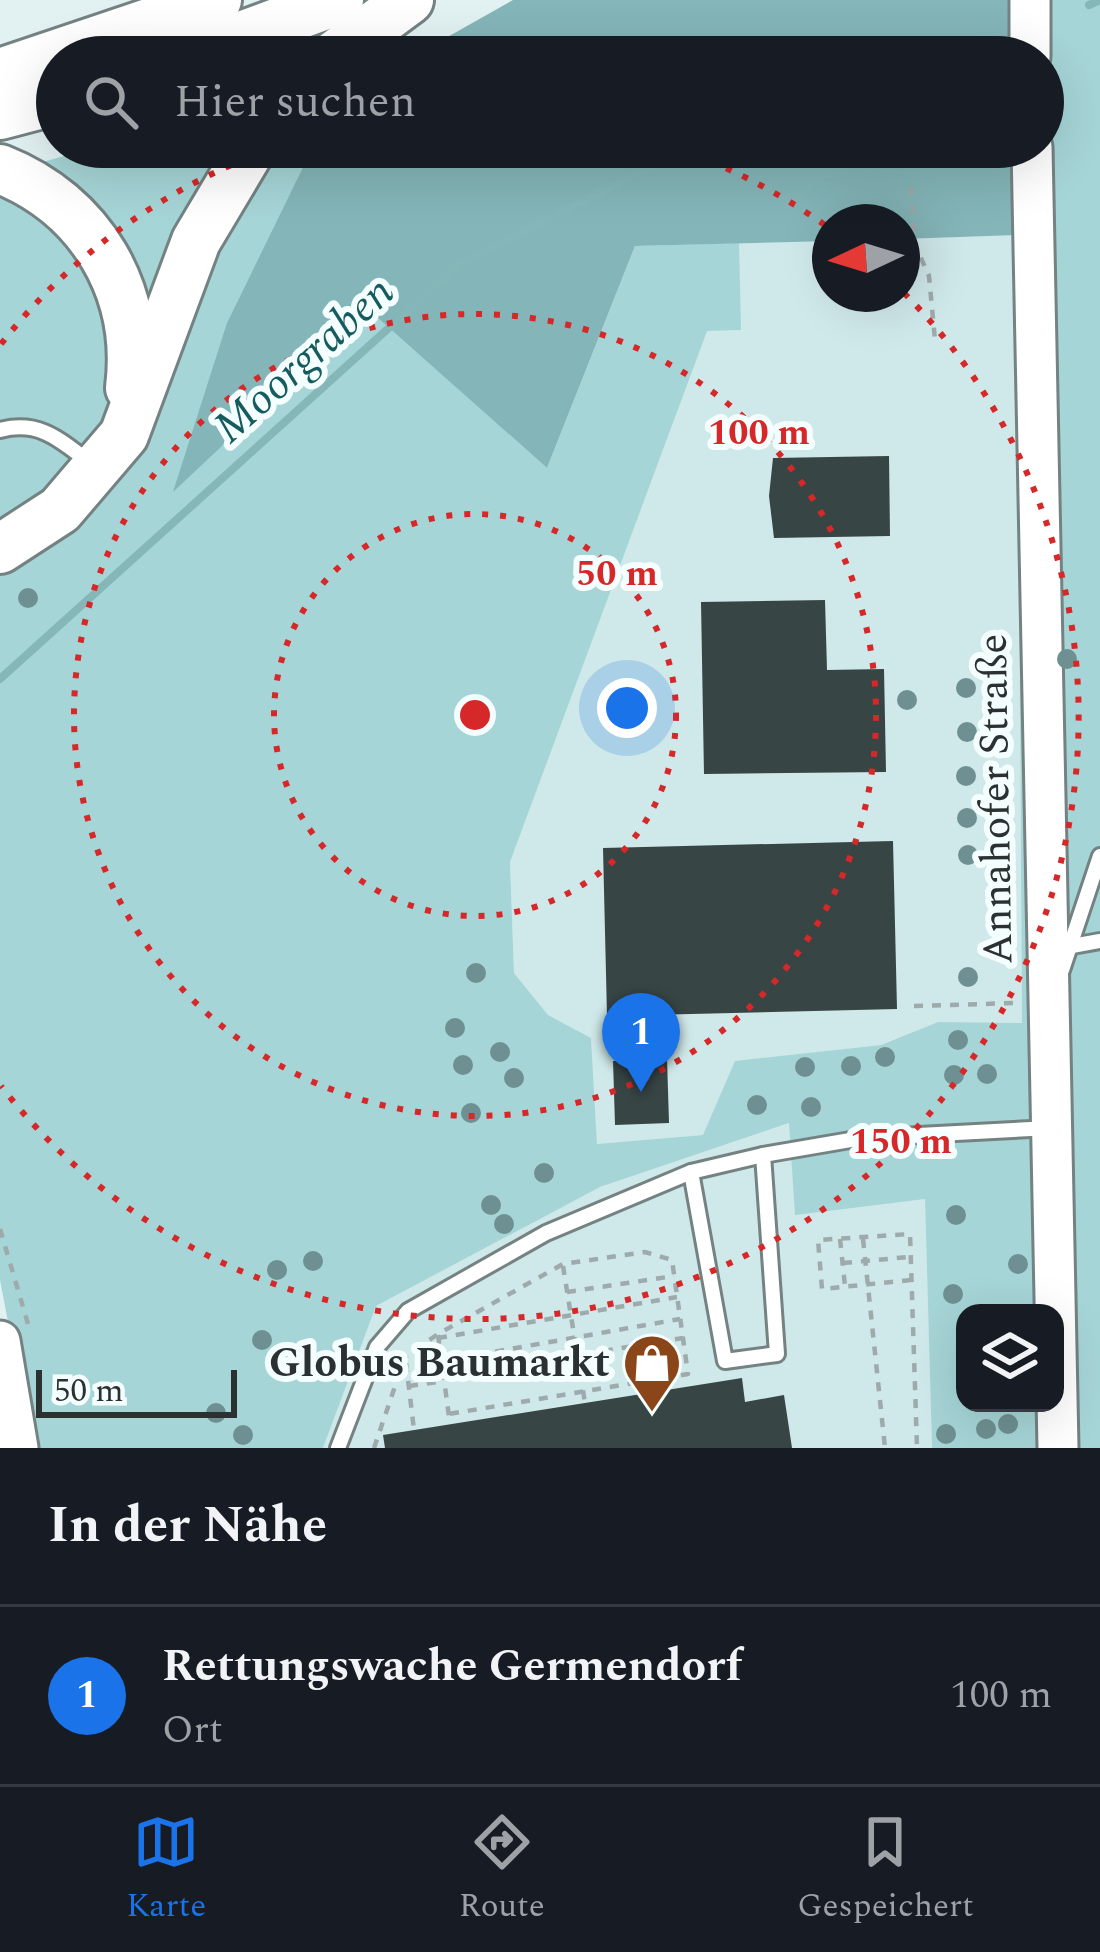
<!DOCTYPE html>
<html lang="de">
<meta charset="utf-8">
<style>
:root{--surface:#171b24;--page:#20242c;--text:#f1f3f6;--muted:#9ea1a6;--line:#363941;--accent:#1a73e8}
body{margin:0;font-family:Spectral,serif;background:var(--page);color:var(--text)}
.controls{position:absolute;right:36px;bottom:36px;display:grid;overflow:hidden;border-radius:24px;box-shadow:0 12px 48px #0002}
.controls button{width:108px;height:108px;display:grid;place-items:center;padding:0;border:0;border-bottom:3px solid var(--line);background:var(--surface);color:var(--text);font:60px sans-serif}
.compass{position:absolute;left:812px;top:204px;width:108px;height:108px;border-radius:50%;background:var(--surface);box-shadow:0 12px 48px #0002;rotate:266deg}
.scale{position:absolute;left:36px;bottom:30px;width:201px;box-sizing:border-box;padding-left:12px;border:6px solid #2b3131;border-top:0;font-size:33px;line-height:42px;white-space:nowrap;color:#2b3131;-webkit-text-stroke:9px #f4fefe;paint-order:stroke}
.you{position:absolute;left:627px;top:708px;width:42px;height:42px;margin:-30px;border:9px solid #fff;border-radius:50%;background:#1a73e8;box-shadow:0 0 0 18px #1a73e833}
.badge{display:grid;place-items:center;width:78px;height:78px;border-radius:50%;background:var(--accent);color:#fff;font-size:39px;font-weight:700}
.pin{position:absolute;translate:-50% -99px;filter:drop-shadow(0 3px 6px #0008)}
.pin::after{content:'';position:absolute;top:63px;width:42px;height:36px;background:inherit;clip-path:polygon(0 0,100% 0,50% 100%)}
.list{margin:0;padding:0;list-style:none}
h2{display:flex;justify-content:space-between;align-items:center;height:156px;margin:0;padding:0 48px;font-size:51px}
h2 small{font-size:39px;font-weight:400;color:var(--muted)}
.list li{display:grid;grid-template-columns:78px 1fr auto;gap:36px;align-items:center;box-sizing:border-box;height:180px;padding:0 48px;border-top:3px solid var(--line)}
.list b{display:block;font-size:45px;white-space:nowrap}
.list p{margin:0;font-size:39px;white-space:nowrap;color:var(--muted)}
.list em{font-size:39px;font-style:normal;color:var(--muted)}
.icon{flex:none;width:66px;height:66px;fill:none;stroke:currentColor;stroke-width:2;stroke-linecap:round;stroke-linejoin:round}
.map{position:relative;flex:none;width:1100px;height:1448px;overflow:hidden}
.search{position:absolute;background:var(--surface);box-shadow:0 12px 48px #0002;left:36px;right:36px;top:36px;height:132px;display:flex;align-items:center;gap:30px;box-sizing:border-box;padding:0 42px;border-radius:66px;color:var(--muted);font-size:45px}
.sheet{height:336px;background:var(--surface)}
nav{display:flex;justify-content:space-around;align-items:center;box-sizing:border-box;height:168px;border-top:3px solid var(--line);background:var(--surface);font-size:33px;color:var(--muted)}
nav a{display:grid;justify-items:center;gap:6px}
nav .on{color:var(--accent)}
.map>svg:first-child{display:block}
</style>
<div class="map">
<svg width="1100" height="1448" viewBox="0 0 1100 1448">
<rect width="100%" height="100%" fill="#e2f2f3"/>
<!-- built -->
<g fill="#cfe8e9">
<path d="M 1017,235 L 1022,1024 L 938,1022 L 881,1045 L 736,1061 L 703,1135 L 597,1144 L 591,1038 L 548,1015 L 514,973 L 510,862 L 739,243 L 830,241 L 830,294 L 902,294 L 902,239 Z"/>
<path d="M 790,1123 L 925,1198 L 932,1448 L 323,1448 L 376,1306 L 600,1187 Z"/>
</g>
<!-- green -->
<path fill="#a6d5d7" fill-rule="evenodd" d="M 1010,0 L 1100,0 L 1100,1448 L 932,1448 L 925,1199 L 795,1215 L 789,1123 L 600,1187 L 376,1306 L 323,1448 L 32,1448 L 0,1280 L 0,174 L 96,147 L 313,147 L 305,155 L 368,308 L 547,468 L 635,246 L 739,243 L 741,330 L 707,331 L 510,862 L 514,973 L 548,1015 L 591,1038 L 597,1144 L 703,1135 L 735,1061 L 881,1045 L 938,1022 L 1022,1023 L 1017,235 L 1043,147 L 1043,57 L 1012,57 ZM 965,1313 L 1055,1313 L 1055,1403 L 965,1403 Z"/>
<!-- forest -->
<g fill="#84b5b8">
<path d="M 513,0 L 1010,0 L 1012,57 L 412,57 Z"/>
<path d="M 313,147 L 1014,147 L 1017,235 L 902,239 L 902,222 L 830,222 L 830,241 L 635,246 L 547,468 L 368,309 L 173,492 L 227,323 Z"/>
</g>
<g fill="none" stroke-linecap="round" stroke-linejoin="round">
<!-- stream -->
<g stroke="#85b7b9" stroke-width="8">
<path d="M 1089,5 L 1100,0"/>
<path d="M 952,57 L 977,48"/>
<path d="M 0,679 L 463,261 L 691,147"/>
</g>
</g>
<!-- building -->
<g fill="#384545">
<path d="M 889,456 L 890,536 L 774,538 L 769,496 L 773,458 Z"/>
<path d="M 825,600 L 827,670 L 884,669 L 886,772 L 704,774 L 701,602 Z"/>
<path d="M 893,841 L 897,1009 L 607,1016 L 603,848 Z"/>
<path d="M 667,1059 L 669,1123 L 615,1125 L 613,1061 Z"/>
<path d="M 742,1378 L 745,1402 L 784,1395 L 792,1448 L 385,1448 L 383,1435 Z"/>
</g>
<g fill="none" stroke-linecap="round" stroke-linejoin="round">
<!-- lane casing -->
<g stroke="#748282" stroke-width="20">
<g id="lane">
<path d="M 0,430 C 39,420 59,439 89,462"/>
<path d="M 1072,946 L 1100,941"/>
<path d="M 1062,970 L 1100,856"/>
<path d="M 691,1172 L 725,1361 L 777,1354 L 763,1155"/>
<path d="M 338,1448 L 377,1347 L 408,1311 L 546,1233 L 691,1172 L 763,1155 L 862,1138 L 1051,1128"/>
</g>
</g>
<!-- secondary casing -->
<g stroke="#748282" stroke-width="45">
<g id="secondary">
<path d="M 1030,0 L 1030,57"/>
<path d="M 1032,147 L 1058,1448"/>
<path d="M 0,1341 L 18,1448"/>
</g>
</g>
<!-- highway casing -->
<g stroke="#748282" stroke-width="54">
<g id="highway">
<path d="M 184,57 L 339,0"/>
<path d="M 332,57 L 409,0"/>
<path d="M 0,73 L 217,0"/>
<path d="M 0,115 L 57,100"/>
<path d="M 0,169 C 91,205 142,291 130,388"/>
<path d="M 0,549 L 60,510 L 124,435 L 196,241 L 252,147"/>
</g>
</g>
<!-- path -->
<g stroke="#9eaaab" stroke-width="4.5" stroke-dasharray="9 9" stroke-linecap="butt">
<path d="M 911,187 L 915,245 L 929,276 L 935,340"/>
<path d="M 914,1006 L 1016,1003"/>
<path d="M 0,1229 L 28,1324"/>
<path d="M 840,1239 L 845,1286"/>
<path d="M 863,1239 L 885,1448"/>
<path d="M 843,1263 L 909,1257"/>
<path d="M 563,1266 L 585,1403"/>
<path d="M 911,1280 L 822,1289 L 818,1240 L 910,1234 L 917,1448"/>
<path d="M 567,1292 L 674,1276"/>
<path d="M 438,1335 L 450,1424"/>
<path d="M 438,1338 L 677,1297"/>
<path d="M 442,1361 L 680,1319"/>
<path d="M 406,1363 L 414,1430"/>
<path d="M 444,1377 L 683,1338"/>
<path d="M 409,1386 L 444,1381"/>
<path d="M 374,1448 L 405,1357 L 438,1334 L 563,1264 L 645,1252 L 672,1260 L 688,1374 L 449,1414"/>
</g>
<!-- lane -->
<use href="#lane" stroke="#fff" stroke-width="14"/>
<!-- secondary -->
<use href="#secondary" stroke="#fff" stroke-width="39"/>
<!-- highway -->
<use href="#highway" stroke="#fff" stroke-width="48"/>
</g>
<!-- trees -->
<g fill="#6f9092">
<circle cx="28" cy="598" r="10"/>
<circle cx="1067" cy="659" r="10"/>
<circle cx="966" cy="688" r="10"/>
<circle cx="907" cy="700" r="10"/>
<circle cx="967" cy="732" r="10"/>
<circle cx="966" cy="776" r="10"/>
<circle cx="967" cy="818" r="10"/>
<circle cx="968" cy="855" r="10"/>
<circle cx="476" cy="973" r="10"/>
<circle cx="968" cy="977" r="10"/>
<circle cx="455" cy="1028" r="10"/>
<circle cx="958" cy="1040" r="10"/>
<circle cx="500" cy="1052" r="10"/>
<circle cx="885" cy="1057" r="10"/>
<circle cx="463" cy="1065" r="10"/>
<circle cx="851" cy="1066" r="10"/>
<circle cx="805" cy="1067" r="10"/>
<circle cx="987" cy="1074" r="10"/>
<circle cx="954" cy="1075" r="10"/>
<circle cx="514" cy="1078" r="10"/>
<circle cx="757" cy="1105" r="10"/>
<circle cx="811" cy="1107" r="10"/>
<circle cx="471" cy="1113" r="10"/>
<circle cx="544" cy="1173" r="10"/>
<circle cx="491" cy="1205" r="10"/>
<circle cx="956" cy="1215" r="10"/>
<circle cx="504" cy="1224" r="10"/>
<circle cx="313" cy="1261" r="10"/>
<circle cx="1018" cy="1264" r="10"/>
<circle cx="277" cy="1270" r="10"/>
<circle cx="953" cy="1294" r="10"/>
<circle cx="262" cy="1340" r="10"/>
<circle cx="216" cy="1413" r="10"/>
<circle cx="1008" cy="1424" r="10"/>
<circle cx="986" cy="1429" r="10"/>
<circle cx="946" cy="1434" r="10"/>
<circle cx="243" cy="1435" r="10"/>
</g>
<!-- distance rings -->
<g fill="none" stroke="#d62828" stroke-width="6" stroke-dasharray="6 12">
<circle cx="475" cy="715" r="201"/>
<circle cx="475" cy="715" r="401"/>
<path d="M1 344A602 602 0 0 1 274 148M676 148A602 602 0 0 1 829 228M904 293A602 602 0 1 1 1 1086"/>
</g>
<!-- icons -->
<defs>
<g id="shop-pin" transform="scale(3)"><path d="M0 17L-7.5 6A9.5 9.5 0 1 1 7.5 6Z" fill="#8a4619" stroke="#f4fefe"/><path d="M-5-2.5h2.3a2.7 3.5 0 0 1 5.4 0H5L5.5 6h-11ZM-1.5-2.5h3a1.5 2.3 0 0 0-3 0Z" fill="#fff"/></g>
</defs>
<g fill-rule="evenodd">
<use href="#shop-pin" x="652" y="1363"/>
</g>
<g text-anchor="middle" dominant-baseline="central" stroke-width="12" stroke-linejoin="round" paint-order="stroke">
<!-- street labels -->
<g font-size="42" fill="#2b3131" stroke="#f4fefe">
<text transform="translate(996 799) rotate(-91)">Annahofer Straße</text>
</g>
<!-- poi labels -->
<g font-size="42" font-weight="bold" fill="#2b3131" stroke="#f4fefe" text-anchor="end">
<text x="610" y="1363">Globus Baumarkt</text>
</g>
<!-- water labels -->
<g font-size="45" font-style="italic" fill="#165c5f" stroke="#f4fefe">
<text transform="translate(304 360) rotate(-42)">Moorgraben</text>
</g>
</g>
<circle cx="475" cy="715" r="18" fill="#d62828" stroke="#f4fefe" stroke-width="6"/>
<g font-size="36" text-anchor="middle" font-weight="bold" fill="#d62828" stroke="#f4fefe" stroke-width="12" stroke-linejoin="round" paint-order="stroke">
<text x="759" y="444">100 m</text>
<text x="617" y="585">50 m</text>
<text x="901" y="1153">150 m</text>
</g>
</svg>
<div class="controls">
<button><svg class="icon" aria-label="layers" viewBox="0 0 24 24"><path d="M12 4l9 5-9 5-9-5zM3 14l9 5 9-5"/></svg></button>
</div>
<svg class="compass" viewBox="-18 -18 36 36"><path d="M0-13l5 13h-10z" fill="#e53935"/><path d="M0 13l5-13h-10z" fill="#9ea1a6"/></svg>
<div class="scale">50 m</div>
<div class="you"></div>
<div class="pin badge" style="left:641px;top:1092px">1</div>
<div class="search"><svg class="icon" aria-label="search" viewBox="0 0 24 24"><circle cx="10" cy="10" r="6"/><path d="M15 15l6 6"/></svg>Hier suchen</div>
</div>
<section class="sheet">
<h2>In der Nähe<small></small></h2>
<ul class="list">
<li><span class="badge">1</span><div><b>Rettungswache Germendorf</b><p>Ort</p></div><em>100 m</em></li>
</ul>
</section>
<nav>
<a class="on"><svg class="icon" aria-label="map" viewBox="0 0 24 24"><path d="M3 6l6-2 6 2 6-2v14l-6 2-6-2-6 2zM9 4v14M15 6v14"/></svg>Karte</a>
<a><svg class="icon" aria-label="directions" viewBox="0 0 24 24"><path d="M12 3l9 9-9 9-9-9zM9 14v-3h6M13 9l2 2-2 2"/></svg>Route</a>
<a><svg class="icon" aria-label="saved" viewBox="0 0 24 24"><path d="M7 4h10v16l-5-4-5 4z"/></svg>Gespeichert</a>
</nav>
